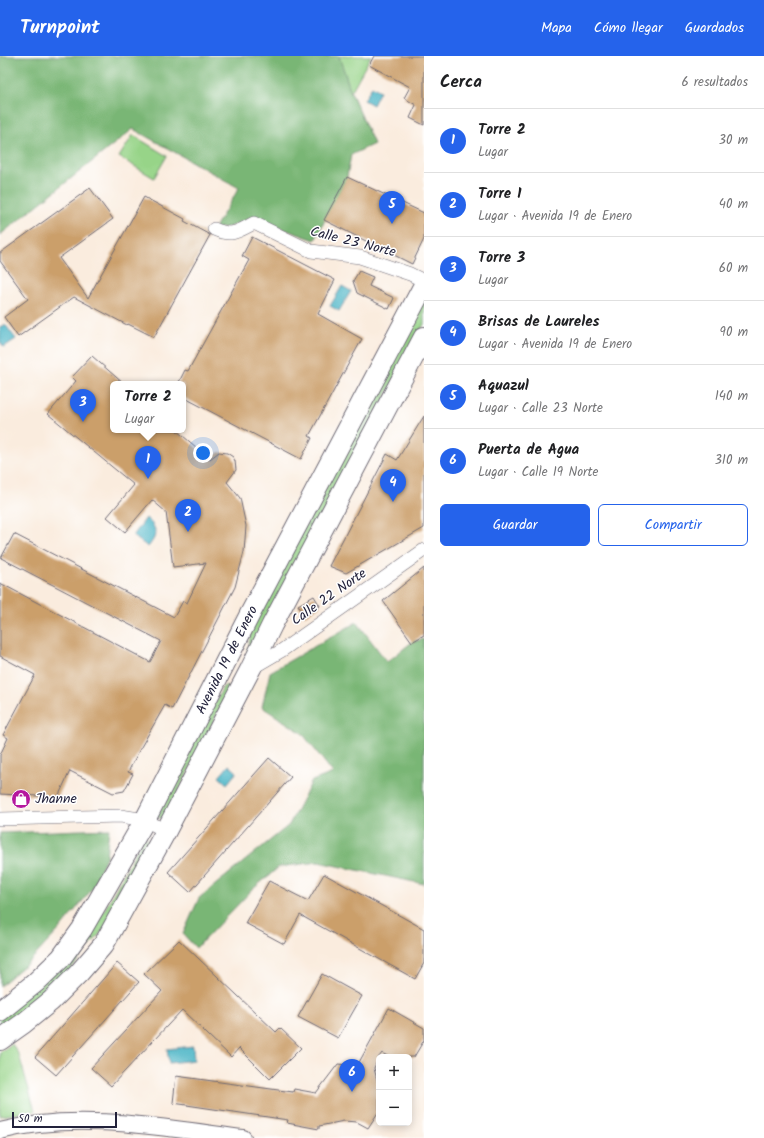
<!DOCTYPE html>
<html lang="es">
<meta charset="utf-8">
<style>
:root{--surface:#fff;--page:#f2f2f2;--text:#202124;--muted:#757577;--line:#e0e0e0;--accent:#2563eb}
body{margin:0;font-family:Kalam,sans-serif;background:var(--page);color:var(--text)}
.controls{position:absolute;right:12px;bottom:12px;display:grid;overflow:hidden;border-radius:6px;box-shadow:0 2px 10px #0003}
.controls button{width:36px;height:36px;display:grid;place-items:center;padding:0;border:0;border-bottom:1px solid var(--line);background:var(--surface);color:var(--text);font:20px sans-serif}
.scale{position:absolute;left:12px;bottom:10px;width:105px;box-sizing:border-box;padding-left:4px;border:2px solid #22223b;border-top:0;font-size:11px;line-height:14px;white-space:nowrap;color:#22223b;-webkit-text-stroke:3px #fff;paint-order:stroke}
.you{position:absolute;left:203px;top:397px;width:14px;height:14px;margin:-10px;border:3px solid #fff;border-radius:50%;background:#1a73e8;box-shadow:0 0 0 6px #1a73e833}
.badge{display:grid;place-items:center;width:26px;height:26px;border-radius:50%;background:var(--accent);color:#fff;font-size:13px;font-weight:700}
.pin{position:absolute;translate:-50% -33px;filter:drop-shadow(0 1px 2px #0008)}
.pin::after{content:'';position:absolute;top:21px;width:14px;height:12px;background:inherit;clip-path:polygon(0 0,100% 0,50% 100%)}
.popup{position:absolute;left:110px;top:325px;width:76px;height:52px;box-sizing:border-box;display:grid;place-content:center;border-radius:6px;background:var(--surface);filter:drop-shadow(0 1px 3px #0005);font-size:13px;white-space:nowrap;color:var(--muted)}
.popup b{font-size:15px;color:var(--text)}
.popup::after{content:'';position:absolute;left:50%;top:100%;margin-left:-8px;border:8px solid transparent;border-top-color:var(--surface)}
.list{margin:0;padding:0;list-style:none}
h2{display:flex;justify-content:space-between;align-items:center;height:52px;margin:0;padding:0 16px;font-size:17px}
h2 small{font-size:13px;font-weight:400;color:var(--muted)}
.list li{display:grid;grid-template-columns:26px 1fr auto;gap:12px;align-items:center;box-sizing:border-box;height:64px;padding:0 16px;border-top:1px solid var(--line)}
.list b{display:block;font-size:15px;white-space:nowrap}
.list p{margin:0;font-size:13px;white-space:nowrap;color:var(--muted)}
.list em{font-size:13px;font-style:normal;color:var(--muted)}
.actions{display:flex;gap:8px;padding:12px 16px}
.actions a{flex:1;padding:9px 0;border:1px solid var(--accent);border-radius:6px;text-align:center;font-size:14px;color:var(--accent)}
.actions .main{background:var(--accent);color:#fff}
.map{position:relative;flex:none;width:424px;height:1082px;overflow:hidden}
header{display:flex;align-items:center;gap:24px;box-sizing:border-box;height:56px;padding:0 20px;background:var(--accent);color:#fff}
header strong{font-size:19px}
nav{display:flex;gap:22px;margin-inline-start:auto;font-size:14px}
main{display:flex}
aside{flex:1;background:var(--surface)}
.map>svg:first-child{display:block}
</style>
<header>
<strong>Turnpoint</strong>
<nav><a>Mapa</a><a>Cómo llegar</a><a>Guardados</a></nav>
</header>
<main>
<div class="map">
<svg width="424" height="1082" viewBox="0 0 424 1082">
<rect width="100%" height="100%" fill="#fff"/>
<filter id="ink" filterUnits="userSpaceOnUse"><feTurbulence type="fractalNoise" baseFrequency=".025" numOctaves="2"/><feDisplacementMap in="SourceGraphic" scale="8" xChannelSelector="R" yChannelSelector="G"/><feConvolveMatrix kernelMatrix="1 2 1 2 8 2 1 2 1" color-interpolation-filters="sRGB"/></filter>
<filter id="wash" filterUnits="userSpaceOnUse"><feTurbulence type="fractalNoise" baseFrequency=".012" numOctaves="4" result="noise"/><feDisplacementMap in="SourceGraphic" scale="16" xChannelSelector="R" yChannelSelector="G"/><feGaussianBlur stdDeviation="0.9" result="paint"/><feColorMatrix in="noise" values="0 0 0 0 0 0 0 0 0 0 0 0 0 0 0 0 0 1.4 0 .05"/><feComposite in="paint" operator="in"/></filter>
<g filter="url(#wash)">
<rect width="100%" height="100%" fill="#faecde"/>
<!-- green -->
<g fill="#97d488" stroke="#5c7b62">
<path d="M 339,0 L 371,0 L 351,36 Z"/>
<path d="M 133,79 L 167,100 L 154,122 L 119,101 Z"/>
<path d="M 424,243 L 424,268 L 247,600 L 251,573 Z"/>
<path d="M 227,629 L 229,634 L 164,764 L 157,760 L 223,631 Z"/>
<path d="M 144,781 L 152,786 L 109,867 L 53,934 L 0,974 L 0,963 L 74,895 L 101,860 Z"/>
<path d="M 12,988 L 19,999 L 35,1055 L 0,1060 L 0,996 Z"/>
</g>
<!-- forest -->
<g fill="#79b674" stroke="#4e6c58">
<path d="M 0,0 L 339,0 L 351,36 L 374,88 L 351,99 L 347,121 L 315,184 L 257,164 L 249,163 L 229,171 L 214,173 L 239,132 L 133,73 L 0,179 Z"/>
<path d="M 357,566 L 387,606 L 412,586 L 424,583 L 424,828 L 318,806 L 279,811 L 253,833 L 196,892 L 183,878 L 199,842 L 289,769 L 312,725 L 333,717 L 302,677 L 262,651 L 270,616 Z"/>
<path d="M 109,773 L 106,801 L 93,832 L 59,874 L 31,904 L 0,930 L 0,777 Z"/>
</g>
<!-- water -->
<g fill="#48b4c5" stroke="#356b80">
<path d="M 372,30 L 380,35 L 373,49 L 364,44 Z"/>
<path d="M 342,230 L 351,235 L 339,255 L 330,250 Z"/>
<path d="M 5,268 L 16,283 L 4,291 L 0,286 L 0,271 Z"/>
<path d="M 146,462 C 158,472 158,479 148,491 L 133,480 Z"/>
<path d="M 229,709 L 237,716 L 227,728 L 219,721 Z"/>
<path d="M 193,990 L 194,1004 L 169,1007 L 167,993 Z"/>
</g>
<g id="blocks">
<!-- building -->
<g fill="#cb9f6a">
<path d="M 374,0 L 424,0 L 424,69 L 410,62 L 416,49 L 404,42 L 410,31 L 369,9 Z"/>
<path d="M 347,121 L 424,157 L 424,183 L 412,208 L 324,164 Z"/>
<path d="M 90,132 L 113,163 L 59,202 L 88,242 L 144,141 L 185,163 L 184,165 L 210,179 L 154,281 L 128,268 L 127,269 L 74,241 L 18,281 L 4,261 L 28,243 L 0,205 L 0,197 Z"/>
<path d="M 252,181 L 335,224 L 318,258 L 362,283 L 309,380 L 312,382 L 301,403 L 183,341 L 183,328 L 178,328 L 185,314 L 188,315 L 249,204 L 242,200 Z"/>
<path d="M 359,215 L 373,221 L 369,230 L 394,242 L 389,253 L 357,237 L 353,225 Z"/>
<path d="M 92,300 L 124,328 L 113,328 L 113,374 L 176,374 L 210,403 L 219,396 L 227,397 L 233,401 L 235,405 L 236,414 L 227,426 L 240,442 L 246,470 L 244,496 L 235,531 L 172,653 L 165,649 L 141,691 L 128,716 L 133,718 L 124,735 L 113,737 L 70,715 L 58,741 L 0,738 L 0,699 L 8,682 L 3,679 L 35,619 L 0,600 L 0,527 L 150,606 L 161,585 L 1,502 L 14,478 L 174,561 L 183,545 L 187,547 L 206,507 L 173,511 L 166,456 L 152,444 L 125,476 L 107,461 L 134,429 L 48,358 L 76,325 L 72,321 Z"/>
<path d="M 424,360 L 424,472 L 346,517 L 329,510 L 387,398 L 397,404 Z"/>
<path d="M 424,512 L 424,579 L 412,586 L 383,545 Z"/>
<path d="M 314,540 L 320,550 L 305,560 L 298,549 Z"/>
<path d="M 269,702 L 291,721 L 190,836 L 168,816 Z"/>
<path d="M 324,818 L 424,873 L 424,907 L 415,923 L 300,859 L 284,888 L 245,867 L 269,825 L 308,845 Z"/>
<path d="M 179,884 L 276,976 L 280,972 L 301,992 L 270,1023 L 239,992 L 231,1001 L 182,954 L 111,1030 L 91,1012 L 162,935 L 144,918 Z"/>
<path d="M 117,907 L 139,926 L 56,1019 L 35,1001 Z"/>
<path d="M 322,918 L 362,940 L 338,982 L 298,961 Z"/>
<path d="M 389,952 L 424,972 L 424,984 L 414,1001 L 389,1001 L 382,997 L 379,1001 L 374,1012 L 379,1032 L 379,1055 L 368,1072 L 357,1066 L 344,1065 L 319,1070 L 319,1073 L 287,1067 L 288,1064 L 173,1047 L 176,1020 L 293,1036 L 294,1033 L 316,1037 L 338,1008 L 357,1010 Z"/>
</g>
</g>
</g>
<g filter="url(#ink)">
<use href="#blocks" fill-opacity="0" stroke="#6e6974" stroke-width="1"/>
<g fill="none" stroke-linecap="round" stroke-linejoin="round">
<!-- minor casing -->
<g stroke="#6e6974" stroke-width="14">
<g id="minor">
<path d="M 214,173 C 232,181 237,176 254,167 L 311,195 L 360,201 L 410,218 L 424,225"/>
<path d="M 252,612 L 281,595 L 424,494"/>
<path d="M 0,763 L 121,760 L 145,764 L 166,775"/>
</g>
</g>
<!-- tertiary casing -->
<g stroke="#6e6974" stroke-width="18">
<path id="tertiary" d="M 0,1075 C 77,1055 166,1072 243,1082"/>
</g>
<!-- primary casing -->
<g stroke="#6e6974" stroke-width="22">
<g id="primary">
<path d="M 0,955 L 35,927 L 61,902 L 82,873 L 145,764 L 250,558 L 424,229"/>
<path d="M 0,984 L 24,967 L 51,945 L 79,917 L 104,888 L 166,775 L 251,612 L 272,569 L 424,281"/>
</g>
</g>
<!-- minor -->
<use href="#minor" stroke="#fff" stroke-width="13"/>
<!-- tertiary -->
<use href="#tertiary" stroke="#fff" stroke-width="16"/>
<!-- primary -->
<use href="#primary" stroke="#fff" stroke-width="20"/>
</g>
</g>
<!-- icons -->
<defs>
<g id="shop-disc" transform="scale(1)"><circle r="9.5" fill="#b5179e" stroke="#fff"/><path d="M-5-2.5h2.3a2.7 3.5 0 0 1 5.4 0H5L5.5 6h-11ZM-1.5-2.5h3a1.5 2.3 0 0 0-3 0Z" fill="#fff"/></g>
</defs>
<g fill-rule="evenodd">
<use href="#shop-disc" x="21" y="743"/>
</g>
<g text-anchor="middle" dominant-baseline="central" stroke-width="3" stroke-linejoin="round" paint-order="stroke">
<!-- street labels -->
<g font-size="14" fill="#22223b" stroke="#fff">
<text transform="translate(353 186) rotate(14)">Calle 23 Norte</text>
<text transform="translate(329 541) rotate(-35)">Calle 22 Norte</text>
<text transform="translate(227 604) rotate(-63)">Avenida 19 de Enero</text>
</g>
<!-- poi labels -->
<g font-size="14" fill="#22223b" stroke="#fff" text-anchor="start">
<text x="35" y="743">Jhanne</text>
</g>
</g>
</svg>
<div class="controls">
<button>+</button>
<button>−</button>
</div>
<div class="scale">50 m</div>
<div class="you"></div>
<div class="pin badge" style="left:148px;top:423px">1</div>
<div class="popup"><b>Torre 2</b>Lugar</div>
<div class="pin badge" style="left:188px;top:476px">2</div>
<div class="pin badge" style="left:83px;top:366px">3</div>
<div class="pin badge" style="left:393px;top:446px">4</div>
<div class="pin badge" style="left:392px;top:168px">5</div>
<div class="pin badge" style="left:352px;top:1036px">6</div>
</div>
<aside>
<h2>Cerca<small>6 resultados</small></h2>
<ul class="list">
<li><span class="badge">1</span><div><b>Torre 2</b><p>Lugar</p></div><em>30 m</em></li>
<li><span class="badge">2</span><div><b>Torre 1</b><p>Lugar · Avenida 19 de Enero</p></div><em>40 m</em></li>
<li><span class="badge">3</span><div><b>Torre 3</b><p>Lugar</p></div><em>60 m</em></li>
<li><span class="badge">4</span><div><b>Brisas de Laureles</b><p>Lugar · Avenida 19 de Enero</p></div><em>90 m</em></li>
<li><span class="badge">5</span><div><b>Aquazul</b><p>Lugar · Calle 23 Norte</p></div><em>140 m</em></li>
<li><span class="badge">6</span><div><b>Puerta de Agua</b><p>Lugar · Calle 19 Norte</p></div><em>310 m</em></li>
</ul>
<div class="actions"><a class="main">Guardar</a><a>Compartir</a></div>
</aside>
</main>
